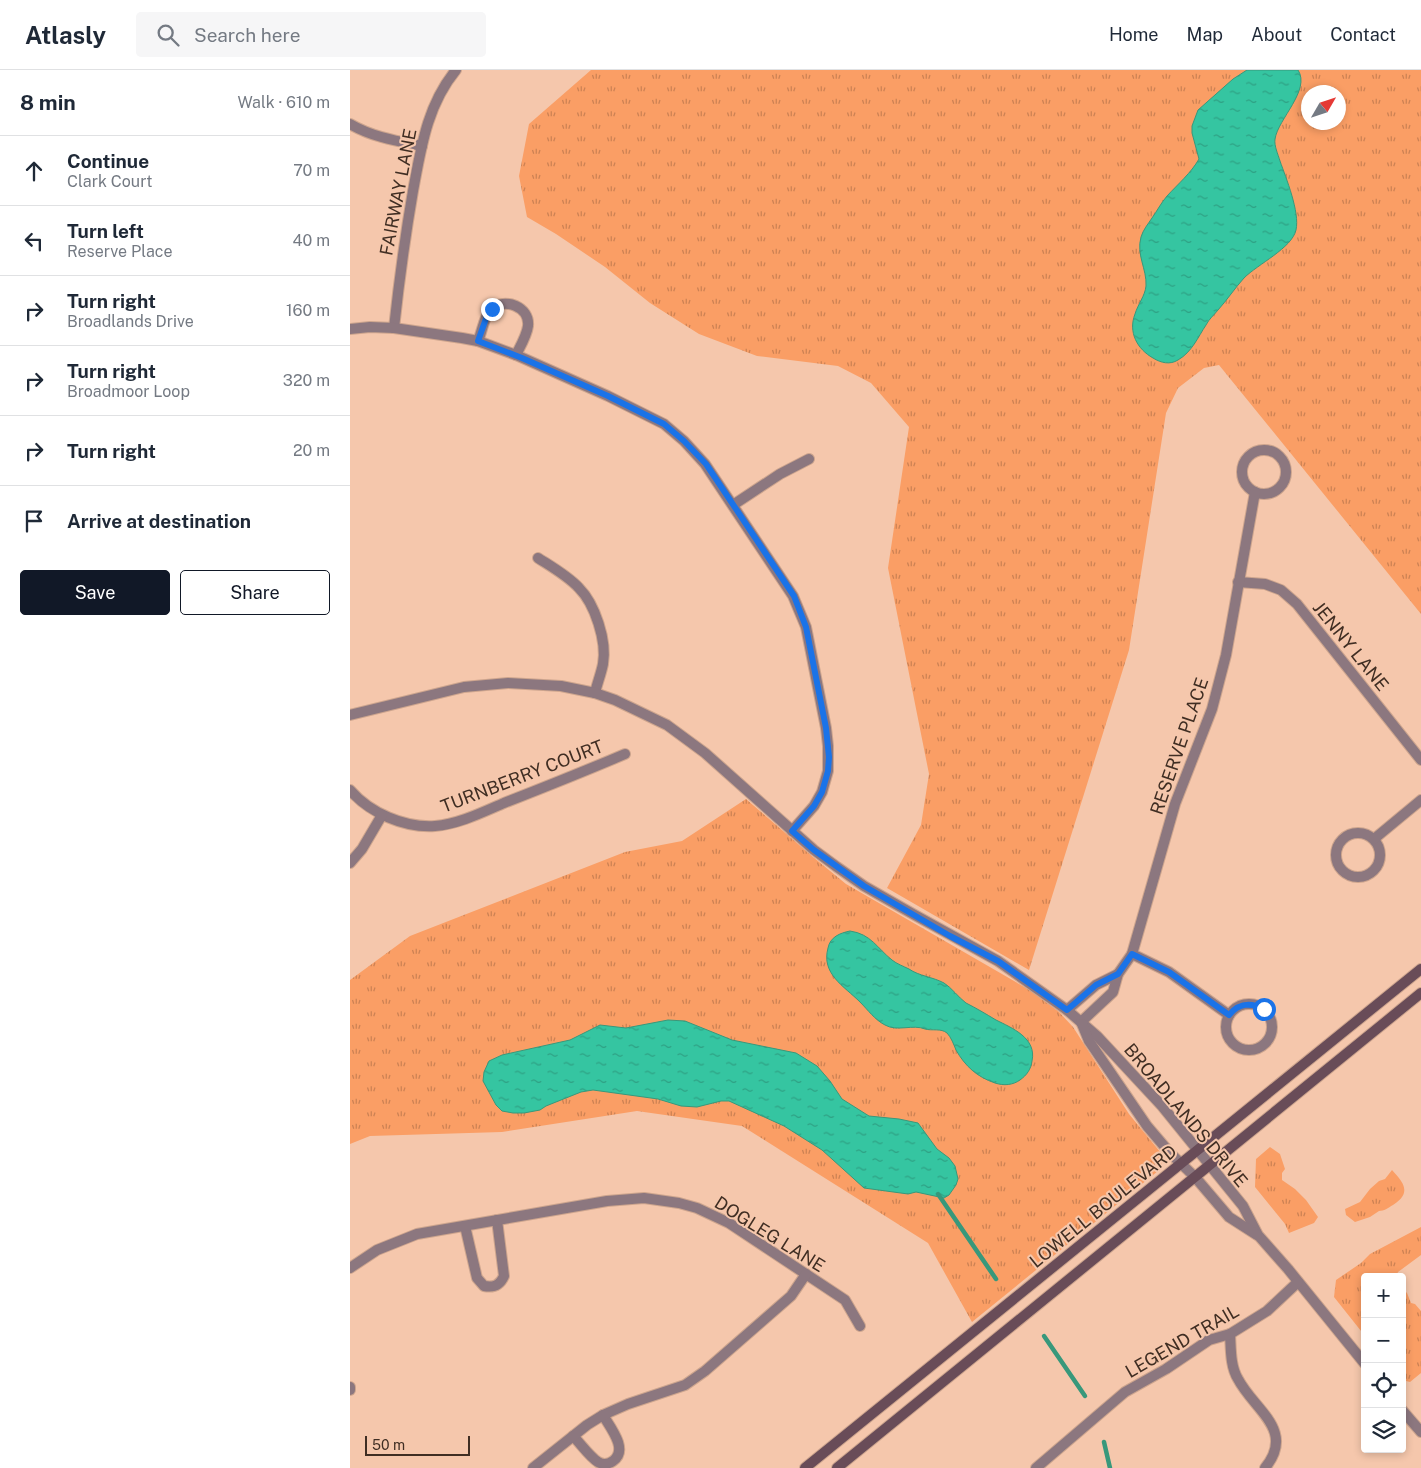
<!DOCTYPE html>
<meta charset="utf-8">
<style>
:root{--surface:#fff;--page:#f6f6f7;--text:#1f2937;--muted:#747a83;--line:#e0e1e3;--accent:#111827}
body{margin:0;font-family:"Public Sans",sans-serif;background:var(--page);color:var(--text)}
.controls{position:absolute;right:15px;bottom:15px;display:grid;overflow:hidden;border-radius:5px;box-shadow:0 2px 8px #0003}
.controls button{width:45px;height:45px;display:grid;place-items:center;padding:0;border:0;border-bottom:1px solid var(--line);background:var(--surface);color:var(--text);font:25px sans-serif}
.compass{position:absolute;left:951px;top:15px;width:45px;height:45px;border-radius:50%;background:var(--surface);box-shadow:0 2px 8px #0003;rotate:51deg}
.scale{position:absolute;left:15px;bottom:12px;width:105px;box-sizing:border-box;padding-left:5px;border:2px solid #402e23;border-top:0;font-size:14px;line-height:18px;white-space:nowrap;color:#402e23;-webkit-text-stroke:4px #f5c7ac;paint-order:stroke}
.stop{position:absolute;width:15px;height:15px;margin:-11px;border:4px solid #1a73e8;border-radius:50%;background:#fff}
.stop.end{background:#1a73e8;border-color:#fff;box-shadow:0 1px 5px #0008}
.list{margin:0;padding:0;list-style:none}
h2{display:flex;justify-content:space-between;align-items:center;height:65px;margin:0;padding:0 20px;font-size:21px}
h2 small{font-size:16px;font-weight:400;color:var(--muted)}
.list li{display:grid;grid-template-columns:32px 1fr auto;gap:15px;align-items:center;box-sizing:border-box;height:70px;padding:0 20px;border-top:1px solid var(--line)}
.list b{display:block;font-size:19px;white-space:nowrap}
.list p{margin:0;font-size:16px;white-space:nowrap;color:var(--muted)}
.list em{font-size:16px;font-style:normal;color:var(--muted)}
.actions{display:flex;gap:10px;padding:15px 20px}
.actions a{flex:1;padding:11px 0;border:1px solid var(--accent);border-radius:5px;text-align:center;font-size:18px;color:var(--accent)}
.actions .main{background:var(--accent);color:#fff}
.icon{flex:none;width:28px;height:28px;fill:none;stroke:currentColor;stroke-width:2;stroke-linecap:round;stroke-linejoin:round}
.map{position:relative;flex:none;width:1071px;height:1398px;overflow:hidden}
header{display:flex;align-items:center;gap:30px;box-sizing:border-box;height:70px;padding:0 25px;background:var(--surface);border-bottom:1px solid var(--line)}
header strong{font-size:24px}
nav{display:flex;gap:28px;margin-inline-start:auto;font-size:18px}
.search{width:350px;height:45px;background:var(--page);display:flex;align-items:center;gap:12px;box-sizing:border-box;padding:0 18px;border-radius:5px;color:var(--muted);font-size:19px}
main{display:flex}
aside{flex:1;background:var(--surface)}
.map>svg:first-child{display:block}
</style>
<header>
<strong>Atlasly</strong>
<div class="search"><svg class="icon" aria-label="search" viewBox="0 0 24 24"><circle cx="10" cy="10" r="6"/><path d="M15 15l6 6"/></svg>Search here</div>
<nav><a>Home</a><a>Map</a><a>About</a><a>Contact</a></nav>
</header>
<main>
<aside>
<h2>8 min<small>Walk · 610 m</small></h2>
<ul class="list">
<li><svg class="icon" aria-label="ahead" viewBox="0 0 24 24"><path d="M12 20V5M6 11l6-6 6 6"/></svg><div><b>Continue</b><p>Clark Court</p></div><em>70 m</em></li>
<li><svg class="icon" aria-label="left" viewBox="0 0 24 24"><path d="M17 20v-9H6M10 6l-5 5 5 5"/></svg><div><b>Turn left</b><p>Reserve Place</p></div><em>40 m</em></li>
<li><svg class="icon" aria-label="right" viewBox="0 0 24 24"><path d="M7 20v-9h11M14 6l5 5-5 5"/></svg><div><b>Turn right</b><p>Broadlands Drive</p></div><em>160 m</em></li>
<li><svg class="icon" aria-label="right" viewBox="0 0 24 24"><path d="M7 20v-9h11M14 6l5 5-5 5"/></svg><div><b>Turn right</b><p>Broadmoor Loop</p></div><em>320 m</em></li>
<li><svg class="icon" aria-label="right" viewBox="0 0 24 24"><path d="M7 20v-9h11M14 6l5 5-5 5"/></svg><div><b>Turn right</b></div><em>20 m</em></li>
<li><svg class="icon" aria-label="arrive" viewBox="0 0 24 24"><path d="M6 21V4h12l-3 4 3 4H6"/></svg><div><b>Arrive at destination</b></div></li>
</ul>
<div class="actions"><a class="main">Save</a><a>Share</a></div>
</aside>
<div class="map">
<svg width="1071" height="1398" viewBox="0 0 1071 1398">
<defs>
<pattern id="grass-tufts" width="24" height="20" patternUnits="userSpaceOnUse" patternTransform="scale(1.25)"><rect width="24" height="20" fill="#fa9e65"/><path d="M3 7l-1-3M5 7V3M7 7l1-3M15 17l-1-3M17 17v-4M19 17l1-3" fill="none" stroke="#cc8153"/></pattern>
<pattern id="water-ripples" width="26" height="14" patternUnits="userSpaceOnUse" patternTransform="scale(1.25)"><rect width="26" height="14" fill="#35c5a1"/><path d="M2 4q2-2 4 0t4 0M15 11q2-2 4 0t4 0" fill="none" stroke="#2ea083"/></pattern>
</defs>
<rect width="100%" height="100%" fill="#f5c7ac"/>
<!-- grass -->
<g fill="url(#grass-tufts)" fill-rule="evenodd">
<path d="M 241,0 L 1071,0 L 1071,544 L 869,295 L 854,298 L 828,318 L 816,343 L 779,580 L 679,900 L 537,818 L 571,755 L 579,704 L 538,498 L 559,357 L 521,313 L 488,296 L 407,286 L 349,264 L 300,233 L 255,197 L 206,164 L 177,147 L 169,106 L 179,54 ZM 958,22 L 988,22 L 988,52 L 958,52 Z"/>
<path d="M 396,729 L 463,787 L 496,814 L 683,922 L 709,942 L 723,957 L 779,1044 L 811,1083 L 812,1094 L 808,1101 L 622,1252 L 578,1173 L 392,1056 L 287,1041 L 152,1062 L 20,1066 L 0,1074 L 0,910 L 60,866 L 275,782 L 332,771 Z"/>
<path d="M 920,1077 L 930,1084 L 935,1099 L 932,1103 L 932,1110 L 945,1119 L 956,1130 L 968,1147 L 964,1153 L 939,1163 L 935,1154 L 905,1117 L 906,1089 Z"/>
<path d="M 1042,1100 C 1054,1113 1062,1123 1043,1135 C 1038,1138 1034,1141 1029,1141 L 1020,1147 L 1005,1152 L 996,1145 L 995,1139 L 1010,1132 L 1020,1119 L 1029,1111 L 1035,1109 Z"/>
<path d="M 1071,1157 L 1071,1185 L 1048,1202 L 1046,1207 L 1015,1207 L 1015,1266 L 984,1227 L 986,1210 L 1011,1193 L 1020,1184 Z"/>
<path d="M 1052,1218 L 1057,1223 L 1061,1233 L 1065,1234 L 1071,1241 L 1071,1303 L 1060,1312 L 1052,1310 Z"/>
</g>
<!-- water -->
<g fill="url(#water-ripples)" stroke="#38987b">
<path d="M 897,0 L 948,0 C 961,20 928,49 925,69 C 924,76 928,84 930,91 C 936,108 950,142 946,160 C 942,178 908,194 894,208 C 885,218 877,230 868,240 C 864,245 859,249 856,255 C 848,267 842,282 828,290 C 820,295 811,293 803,288 C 787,279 778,262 785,244 C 788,234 795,226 796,216 C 797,199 786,185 791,167 C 793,160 798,154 802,148 C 807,141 811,133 817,126 C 828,114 841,103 849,89 L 842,63 L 842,56 L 848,40 L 883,9 Z"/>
<path d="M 500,861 C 521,864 527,878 542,890 C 547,894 553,896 559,899 C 569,906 583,907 594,913 C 602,918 608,927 616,933 C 626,938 636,944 646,950 C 662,958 687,968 682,991 C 681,999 677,1005 670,1010 C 663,1015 654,1016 645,1013 C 627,1007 615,996 606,980 C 604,975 601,967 597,963 C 591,958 582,961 575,959 C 563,954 547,962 535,955 C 525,950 518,940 510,932 C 494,916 471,904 478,878 C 480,867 490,863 500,861 Z"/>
<path d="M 318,950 L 335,951 L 382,970 L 446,983 L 467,996 L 480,1011 L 492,1029 L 519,1046 L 549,1049 L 568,1053 L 587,1079 L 599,1088 L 605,1096 L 608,1109 L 606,1115 L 599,1125 L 594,1128 L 566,1122 L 558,1124 L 514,1118 L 472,1080 L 434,1056 L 379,1031 L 371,1031 L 347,1037 L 331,1036 L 308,1029 L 243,1020 L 231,1022 L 196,1036 L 190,1040 L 174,1043 L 163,1043 L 152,1041 L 146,1035 L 133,1011 L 134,1002 L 139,991 L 152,985 L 220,970 L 250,955 L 276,958 Z"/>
</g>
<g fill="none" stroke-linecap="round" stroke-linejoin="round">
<!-- stream -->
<g stroke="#38987b" stroke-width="4.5">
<path d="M 588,1124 L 646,1209"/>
<path d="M 694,1266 L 735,1326"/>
<path d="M 754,1372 L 760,1398"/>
</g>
<!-- minor casing -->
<g stroke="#cda58e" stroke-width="12">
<g id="minor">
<path d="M 0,54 C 22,67 47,71 72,76"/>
<path d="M 44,258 C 49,212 55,167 63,121 C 71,78 77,35 106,0"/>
<path d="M 0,259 L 20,257 L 44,258 L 112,268 L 128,271 L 166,285 L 258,326 L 314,354 L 334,371 L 355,394 L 443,526 L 456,557 L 476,658 L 478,676 L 478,701 L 472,722 L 464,736 L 442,761"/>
<path d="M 128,271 C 132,262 134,246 141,239 C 155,227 180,237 178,256 C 177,265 170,277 166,285"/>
<circle cx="914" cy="402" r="22"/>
<path d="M 383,435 L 430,404 L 459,389"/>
<path d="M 188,488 C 202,497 218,506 229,518 C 245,534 257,571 253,594 C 251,604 247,614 245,623"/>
<path d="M 888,512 L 915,514 L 931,520 L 947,534 L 1071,690"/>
<path d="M 0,645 L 114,617 L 158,613 L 211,616 L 245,623 L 265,630 L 317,655 L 355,683 L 464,780 L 487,797 L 514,816 L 563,844 L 648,891 L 717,940 L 747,966 L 812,1036 L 893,1136 L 908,1165 L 938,1199 L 1015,1294"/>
<path d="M 0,720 C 20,743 54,758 85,756 C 109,754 133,742 154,733 C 195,717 235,701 275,684"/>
<circle cx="1008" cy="785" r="22"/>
<path d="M 1024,769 L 1071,730"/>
<path d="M 0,793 L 12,779 L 32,745"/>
<path d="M 782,884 L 819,902 L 879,945"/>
<circle cx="899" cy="957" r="23"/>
<path d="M 717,940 L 746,915 L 768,904"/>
<path d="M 731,952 L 763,922 L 768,904 L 782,884 L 825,734 L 862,639 L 876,585 L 905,422"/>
<path d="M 732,954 L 739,971 L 797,1056 L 820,1083 L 845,1107 L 879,1147 L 907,1165"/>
<path d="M 115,1156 L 127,1208 L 134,1216 C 144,1218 150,1215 154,1206 L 147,1150"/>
<path d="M 0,1198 L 27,1180 L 67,1164 L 257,1131 L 294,1128 L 329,1133 L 347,1138 L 379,1153 L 495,1230 L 510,1256"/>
<path d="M 880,1264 C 881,1278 880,1296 888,1309 C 904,1340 946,1360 915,1398"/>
<path d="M 0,1317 L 0,1320"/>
<path d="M 1052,1340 L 1071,1362"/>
<path d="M 223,1366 C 231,1374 239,1386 248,1392 C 253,1395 259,1394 263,1391 C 279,1380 260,1357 253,1345"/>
<path d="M 183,1398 L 237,1355 L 253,1345 L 278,1334 L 335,1315 L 355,1301 L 441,1226 L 456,1204"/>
<path d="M 686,1398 L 775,1322 L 816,1299 L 859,1270 L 880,1264 L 917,1241 L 948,1212"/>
</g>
</g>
<!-- secondary casing -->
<g stroke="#cda58e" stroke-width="12">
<g id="secondary">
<path d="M 455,1398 L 1071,899"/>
<path d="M 487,1398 L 1071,923"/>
</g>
</g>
<!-- minor -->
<use href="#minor" stroke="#8c777f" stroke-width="10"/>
<!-- secondary -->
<use href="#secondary" stroke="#694c58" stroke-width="10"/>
</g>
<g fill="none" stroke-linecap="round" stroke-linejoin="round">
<!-- route -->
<path stroke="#1a73e8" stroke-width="6" d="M 142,239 L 138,243 L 128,271 L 172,288 L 258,326 L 314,354 L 334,371 L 356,394 L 444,526 L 456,557 L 476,658 L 479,687 L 478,701 L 472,722 L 464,736 L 442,761 L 464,780 L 514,816 L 600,866 L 648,891 L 717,940 L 746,915 L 768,904 L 782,884 L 819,902 L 879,945 C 889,933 900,932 914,939"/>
</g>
<g text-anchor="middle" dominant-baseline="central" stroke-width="4" stroke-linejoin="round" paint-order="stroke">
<!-- street labels -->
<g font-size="18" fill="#402e23" stroke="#f5c7ac">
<text transform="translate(48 122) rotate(-79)">FAIRWAY LANE</text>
<text transform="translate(1001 576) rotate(51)">JENNY LANE</text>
<text transform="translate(829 676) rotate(-71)">RESERVE PLACE</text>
<text transform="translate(172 706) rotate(-21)">TURNBERRY COURT</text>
<text transform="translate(836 1045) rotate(50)">BROADLANDS DRIVE</text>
<text transform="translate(753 1136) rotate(-39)">LOWELL BOULEVARD</text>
<text transform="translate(420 1164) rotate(32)">DOGLEG LANE</text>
<text transform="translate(832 1271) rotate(-30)">LEGEND TRAIL</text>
</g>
</g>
</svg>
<div class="controls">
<button>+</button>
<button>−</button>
<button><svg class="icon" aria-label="locate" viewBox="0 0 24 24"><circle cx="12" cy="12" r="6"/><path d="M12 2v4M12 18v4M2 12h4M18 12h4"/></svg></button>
<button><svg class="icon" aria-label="layers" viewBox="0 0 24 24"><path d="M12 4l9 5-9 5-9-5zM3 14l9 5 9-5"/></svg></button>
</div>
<svg class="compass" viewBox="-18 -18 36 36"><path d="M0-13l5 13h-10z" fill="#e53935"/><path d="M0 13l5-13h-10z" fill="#747a83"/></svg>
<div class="scale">50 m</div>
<div class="stop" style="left:914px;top:939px"></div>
<div class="stop end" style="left:142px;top:239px"></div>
</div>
</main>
